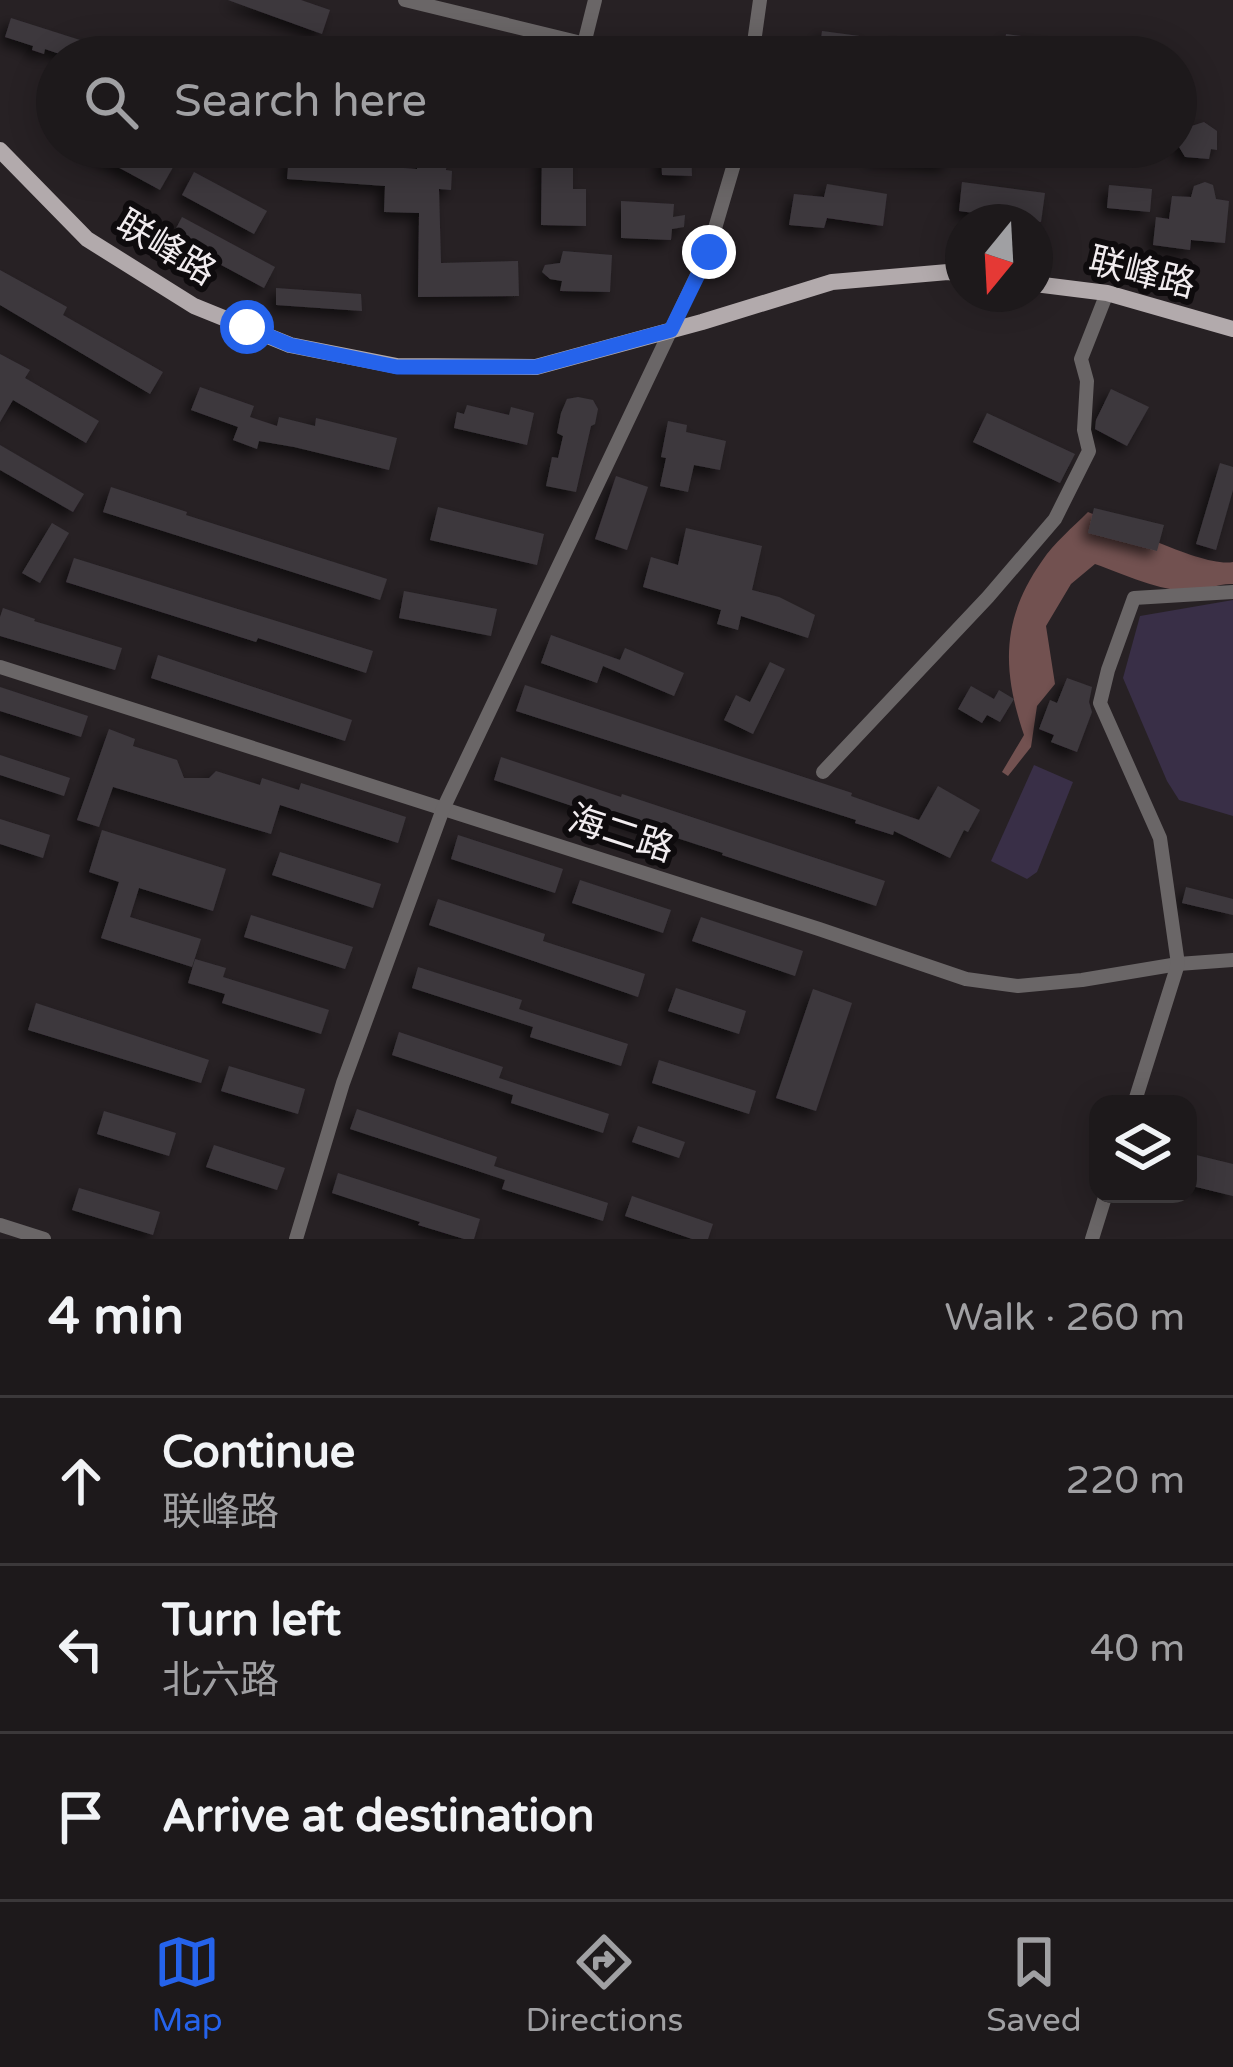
<!DOCTYPE html>
<meta charset="utf-8">
<style>
:root{--surface:#1d191b;--page:#2a2628;--text:#f1f3f6;--muted:#a0a0a3;--line:#3b383a;--accent:#2563eb}
body{margin:0;font-family:"Varela Round","Noto Sans SC",sans-serif;background:var(--page);color:var(--text)}
.controls{position:absolute;right:36px;bottom:36px;display:grid;overflow:hidden;border-radius:24px;box-shadow:0 6px 30px #0003}
.controls button{width:108px;height:108px;display:grid;place-items:center;padding:0;border:0;border-bottom:3px solid var(--line);background:var(--surface);color:var(--text);font:60px sans-serif}
.compass{position:absolute;left:945px;top:204px;width:108px;height:108px;border-radius:50%;background:var(--surface);box-shadow:0 6px 30px #0003;rotate:198deg}
.stop{position:absolute;width:36px;height:36px;margin:-27px;border:9px solid #2563eb;border-radius:50%;background:#fff}
.stop.end{background:#2563eb;border-color:#fff;box-shadow:0 3px 12px #0008}
.list{margin:0;padding:0;list-style:none}
h2{display:flex;justify-content:space-between;align-items:center;height:156px;margin:0;padding:0 48px;font-size:51px}
h2 small{font-size:39px;font-weight:400;color:var(--muted)}
.list li{display:grid;grid-template-columns:78px 1fr auto;gap:36px;align-items:center;box-sizing:border-box;height:168px;padding:0 48px;border-top:3px solid var(--line)}
.list b{display:block;font-size:45px;white-space:nowrap}
.list p{margin:0;font-size:39px;white-space:nowrap;color:var(--muted)}
.list em{font-size:39px;font-style:normal;color:var(--muted)}
.icon{flex:none;width:66px;height:66px;fill:none;stroke:currentColor;stroke-width:2;stroke-linecap:round;stroke-linejoin:round}
.map{position:relative;flex:none;width:1233px;height:1239px;overflow:hidden}
.search{position:absolute;background:var(--surface);box-shadow:0 6px 30px #0003;left:36px;right:36px;top:36px;height:132px;display:flex;align-items:center;gap:30px;box-sizing:border-box;padding:0 42px;border-radius:66px;color:var(--muted);font-size:45px}
.sheet{height:660px;background:var(--surface)}
nav{display:flex;justify-content:space-around;align-items:center;box-sizing:border-box;height:168px;border-top:3px solid var(--line);background:var(--surface);font-size:33px;color:var(--muted)}
nav a{display:grid;justify-items:center;gap:6px}
nav .on{color:var(--accent)}
.map>svg:first-child{display:block}
</style>
<div class="map">
<svg width="1233" height="1239" viewBox="0 0 1233 1239">
<defs>
<filter id="shadow"><feDropShadow dx="-6" dy="6" stdDeviation="6" flood-color="#0009"/></filter>
</defs>
<rect width="100%" height="100%" fill="#272124"/>
<!-- forest -->
<path fill="#725150" d="M 1088,512 C 1119,524 1204,568 1233,562 L 1233,584 C 1219,583 1207,590 1193,591 C 1161,592 1126,575 1095,564 L 1071,584 L 1046,626 L 1055,684 L 1037,706 L 1031,747 L 1008,776 L 1002,772 L 1024,735 C 1002,670 1001,619 1042,561 C 1054,543 1073,527 1088,512 Z"/>
<!-- water -->
<g fill="#392f47">
<path d="M 1233,600 L 1233,816 L 1179,800 L 1167,781 L 1123,678 L 1140,616 Z"/>
<path d="M 1034,765 L 1073,782 L 1037,872 L 1027,879 L 991,861 Z"/>
</g>
<!-- building -->
<g fill="#3d383e" filter="url(#shadow)">
<path d="M 228,0 L 301,0 L 330,10 L 322,34 Z"/>
<path d="M 11,18 L 127,55 L 127,57 L 68,57 L 45,49 L 44,54 L 32,50 L 33,46 L 5,37 Z"/>
<path d="M 822,31 L 867,37 L 866,54 L 820,48 Z"/>
<path d="M 1006,34 L 1073,43 L 1071,57 L 1004,54 Z"/>
<path d="M 892,39 L 979,50 L 979,57 L 889,55 Z"/>
<path d="M 1204,122 L 1217,131 L 1217,150 L 1211,149 L 1209,159 L 1185,157 L 1176,142 L 1179,130 Z"/>
<path d="M 81,147 L 148,147 L 176,162 L 160,190 Z"/>
<path d="M 418,147 L 448,147 L 446,170 L 452,171 L 451,190 L 439,189 L 441,263 L 518,261 L 519,296 L 418,297 L 419,213 L 384,212 L 385,186 L 287,179 L 289,156 L 365,160 L 364,165 L 417,169 Z"/>
<path d="M 542,147 L 573,147 L 573,189 L 586,189 L 586,226 L 541,225 Z"/>
<path d="M 873,147 L 949,147 L 947,165 L 872,159 Z"/>
<path d="M 661,151 L 691,151 L 692,176 L 662,175 Z"/>
<path d="M 194,172 L 267,211 L 254,234 L 182,195 Z"/>
<path d="M 962,182 L 1045,193 L 1041,222 L 959,211 Z"/>
<path d="M 1205,182 L 1213,185 L 1216,199 L 1229,201 L 1225,243 L 1191,240 L 1190,250 L 1153,245 L 1156,217 L 1169,219 L 1172,196 L 1191,197 L 1194,186 Z"/>
<path d="M 827,184 L 887,194 L 883,226 L 827,218 L 824,228 L 789,225 L 794,194 L 824,197 Z"/>
<path d="M 1109,185 L 1152,189 L 1150,212 L 1107,208 Z"/>
<path d="M 621,201 L 674,204 L 673,217 L 685,215 L 684,227 L 672,229 L 671,240 L 621,238 Z"/>
<path d="M 182,217 L 275,267 L 264,288 L 171,238 Z"/>
<path d="M 563,251 L 612,255 L 610,292 L 560,291 L 562,281 L 550,279 L 542,272 L 545,265 L 560,263 Z"/>
<path d="M 0,270 L 67,307 L 63,315 L 163,372 L 150,394 L 0,305 Z"/>
<path d="M 276,288 L 361,294 L 362,311 L 276,305 Z"/>
<path d="M 0,354 L 30,370 L 25,378 L 99,421 L 86,443 L 13,400 L 0,422 Z"/>
<path d="M 200,387 L 254,406 L 250,417 L 277,426 L 279,417 L 315,426 L 316,418 L 397,438 L 389,470 L 294,447 L 259,441 L 257,449 L 233,440 L 238,427 L 191,410 Z"/>
<path d="M 1111,389 L 1149,407 L 1127,446 L 1095,429 L 1096,420 Z"/>
<path d="M 578,397 L 593,400 L 598,409 L 595,424 L 591,426 L 576,492 L 546,486 L 552,457 L 558,458 L 563,436 L 557,433 L 561,413 L 567,399 Z"/>
<path d="M 467,405 L 509,415 L 511,407 L 534,413 L 527,445 L 454,428 L 457,412 L 464,414 Z"/>
<path d="M 987,413 L 1075,454 L 1060,483 L 973,442 Z"/>
<path d="M 668,421 L 687,425 L 686,432 L 726,441 L 720,470 L 694,465 L 688,492 L 660,486 L 666,458 L 661,457 Z"/>
<path d="M 0,445 L 84,494 L 73,512 L 0,470 Z"/>
<path d="M 1220,463 L 1233,467 L 1233,490 L 1216,550 L 1196,544 Z"/>
<path d="M 616,476 L 648,487 L 627,550 L 595,539 Z"/>
<path d="M 111,487 L 187,512 L 186,515 L 387,579 L 380,600 L 103,512 Z"/>
<path d="M 438,507 L 544,534 L 537,565 L 430,540 Z"/>
<path d="M 1094,508 L 1164,525 L 1157,551 L 1088,533 Z"/>
<path d="M 52,523 L 69,533 L 40,583 L 22,573 Z"/>
<path d="M 686,528 L 762,546 L 752,590 L 779,597 L 815,615 L 808,638 L 741,616 L 738,630 L 717,624 L 721,610 L 643,587 L 651,557 L 678,565 Z"/>
<path d="M 74,558 L 373,651 L 366,673 L 258,638 L 256,642 L 66,582 Z"/>
<path d="M 404,591 L 497,609 L 491,636 L 399,618 Z"/>
<path d="M 3,608 L 35,619 L 34,621 L 122,648 L 115,670 L 0,636 L 0,617 Z"/>
<path d="M 551,635 L 620,660 L 625,648 L 684,673 L 674,696 L 603,666 L 597,683 L 541,663 Z"/>
<path d="M 158,655 L 352,720 L 345,741 L 151,678 Z"/>
<path d="M 770,662 L 785,669 L 753,734 L 724,720 L 736,695 L 750,702 Z"/>
<path d="M 1067,678 L 1092,687 L 1089,702 L 1092,712 L 1077,752 L 1051,742 L 1054,735 L 1039,729 L 1050,700 L 1057,703 Z"/>
<path d="M 525,685 L 852,793 L 851,796 L 919,820 L 938,786 L 980,810 L 968,832 L 964,830 L 950,858 L 894,831 L 893,835 L 855,823 L 856,820 L 516,711 Z"/>
<path d="M 971,686 L 994,699 L 999,690 L 1014,699 L 1000,722 L 987,715 L 982,723 L 958,709 Z"/>
<path d="M 0,687 L 88,716 L 81,737 L 0,711 Z"/>
<path d="M 109,729 L 135,739 L 133,746 L 177,760 L 184,778 L 209,778 L 216,771 L 260,785 L 262,778 L 299,790 L 301,783 L 406,817 L 398,843 L 280,805 L 271,834 L 113,787 L 99,827 L 77,820 Z"/>
<path d="M 0,755 L 70,778 L 64,796 L 0,775 Z"/>
<path d="M 501,757 L 621,797 L 622,794 L 885,881 L 876,906 L 722,855 L 723,853 L 603,814 L 602,816 L 494,780 Z"/>
<path d="M 0,819 L 50,835 L 43,858 L 0,844 Z"/>
<path d="M 102,830 L 226,869 L 213,911 L 139,888 L 130,917 L 201,939 L 192,967 L 101,938 L 119,882 L 89,872 Z"/>
<path d="M 458,835 L 563,869 L 555,893 L 451,859 Z"/>
<path d="M 280,852 L 381,884 L 373,908 L 272,875 Z"/>
<path d="M 580,880 L 671,910 L 663,933 L 572,903 Z"/>
<path d="M 1186,887 L 1233,899 L 1233,915 L 1182,903 Z"/>
<path d="M 438,899 L 545,934 L 543,941 L 645,974 L 638,997 L 429,925 Z"/>
<path d="M 251,915 L 353,947 L 345,969 L 244,937 Z"/>
<path d="M 701,917 L 803,951 L 795,976 L 692,941 Z"/>
<path d="M 195,959 L 226,968 L 223,977 L 329,1010 L 321,1034 L 222,1003 L 225,994 L 188,983 Z"/>
<path d="M 418,967 L 522,1000 L 519,1009 L 628,1044 L 621,1066 L 530,1037 L 533,1027 L 412,988 Z"/>
<path d="M 676,988 L 746,1011 L 739,1034 L 668,1011 Z"/>
<path d="M 813,989 L 852,1003 L 816,1111 L 776,1098 Z"/>
<path d="M 36,1003 L 209,1060 L 201,1083 L 28,1030 Z"/>
<path d="M 399,1032 L 503,1067 L 499,1078 L 609,1114 L 603,1133 L 511,1103 L 513,1095 L 392,1055 Z"/>
<path d="M 659,1060 L 756,1091 L 749,1114 L 652,1083 Z"/>
<path d="M 229,1066 L 305,1089 L 298,1114 L 221,1091 Z"/>
<path d="M 357,1109 L 497,1157 L 494,1166 L 608,1203 L 603,1221 L 502,1189 L 505,1180 L 350,1129 Z"/>
<path d="M 104,1111 L 176,1133 L 169,1156 L 97,1134 Z"/>
<path d="M 638,1126 L 685,1142 L 679,1158 L 632,1142 Z"/>
<path d="M 214,1145 L 285,1168 L 277,1190 L 206,1167 Z"/>
<path d="M 1188,1153 L 1233,1164 L 1233,1196 L 1188,1185 Z"/>
<path d="M 338,1173 L 480,1219 L 474,1239 L 464,1239 L 418,1225 L 420,1222 L 332,1193 Z"/>
<path d="M 79,1188 L 160,1212 L 153,1235 L 72,1210 Z"/>
<path d="M 632,1196 L 713,1224 L 708,1239 L 692,1239 L 625,1216 Z"/>
</g>
<g fill="none" stroke-linecap="round" stroke-linejoin="round">
<!-- minor -->
<g stroke="#6a6667" stroke-width="14">
<path d="M 405,0 L 639,57"/>
<path d="M 584,44 L 595,0"/>
<path d="M 752,57 L 760,0"/>
<path d="M 0,667 L 819,929 L 966,979 L 1018,986 L 1082,980 L 1178,964 L 1233,960"/>
<path d="M 823,772 L 988,597 L 1055,519 L 1089,451 L 1084,430 L 1087,381 L 1081,359 L 1107,293"/>
<path d="M 1134,1104 L 1178,964 L 1160,838 L 1100,703 L 1108,670 L 1134,598 L 1233,592"/>
<path d="M 0,1225 L 44,1239"/>
<path d="M 296,1239 L 343,1083 L 443,809 L 708,252 L 739,147"/>
<path d="M 1092,1239 L 1106,1194"/>
</g>
<!-- major -->
<g stroke="#b2aaac" stroke-width="16">
<path d="M 0,150 L 87,239 L 194,306 L 290,345 L 397,366 L 536,367 L 702,322 L 832,282 L 948,272 L 963,274"/>
<path d="M 1035,284 L 1107,293 L 1233,329"/>
</g>
</g>
<g fill="none" stroke-linecap="round" stroke-linejoin="round">
<!-- route -->
<path stroke="#2563eb" stroke-width="15" d="M 247,327 L 290,345 L 397,367 L 536,367 L 671,330 L 709,252"/>
</g>
<g text-anchor="middle" dominant-baseline="central" stroke-width="12" stroke-linejoin="round" paint-order="stroke">
<!-- street labels -->
<g font-size="36" fill="#f1ecef" stroke="#0e0b0d">
<text transform="translate(166 248) rotate(31)">联峰路</text>
<text transform="translate(1142 273) rotate(14)">联峰路</text>
<text transform="translate(621 834) rotate(18)">海二路</text>
</g>
</g>
</svg>
<div class="controls">
<button><svg class="icon" aria-label="layers" viewBox="0 0 24 24"><path d="M12 4l9 5-9 5-9-5zM3 14l9 5 9-5"/></svg></button>
</div>
<svg class="compass" viewBox="-18 -18 36 36"><path d="M0-13l5 13h-10z" fill="#e53935"/><path d="M0 13l5-13h-10z" fill="#a0a0a3"/></svg>
<div class="stop" style="left:247px;top:327px"></div>
<div class="stop end" style="left:709px;top:252px"></div>
<div class="search"><svg class="icon" aria-label="search" viewBox="0 0 24 24"><circle cx="10" cy="10" r="6"/><path d="M15 15l6 6"/></svg>Search here</div>
</div>
<section class="sheet">
<h2>4 min<small>Walk · 260 m</small></h2>
<ul class="list">
<li><svg class="icon" aria-label="ahead" viewBox="0 0 24 24"><path d="M12 20V5M6 11l6-6 6 6"/></svg><div><b>Continue</b><p>联峰路</p></div><em>220 m</em></li>
<li><svg class="icon" aria-label="left" viewBox="0 0 24 24"><path d="M17 20v-9H6M10 6l-5 5 5 5"/></svg><div><b>Turn left</b><p>北六路</p></div><em>40 m</em></li>
<li><svg class="icon" aria-label="arrive" viewBox="0 0 24 24"><path d="M6 21V4h12l-3 4 3 4H6"/></svg><div><b>Arrive at destination</b></div></li>
</ul>
</section>
<nav>
<a class="on"><svg class="icon" aria-label="map" viewBox="0 0 24 24"><path d="M3 6l6-2 6 2 6-2v14l-6 2-6-2-6 2zM9 4v14M15 6v14"/></svg>Map</a>
<a><svg class="icon" aria-label="directions" viewBox="0 0 24 24"><path d="M12 3l9 9-9 9-9-9zM9 14v-3h6M13 9l2 2-2 2"/></svg>Directions</a>
<a><svg class="icon" aria-label="saved" viewBox="0 0 24 24"><path d="M7 4h10v16l-5-4-5 4z"/></svg>Saved</a>
</nav>
